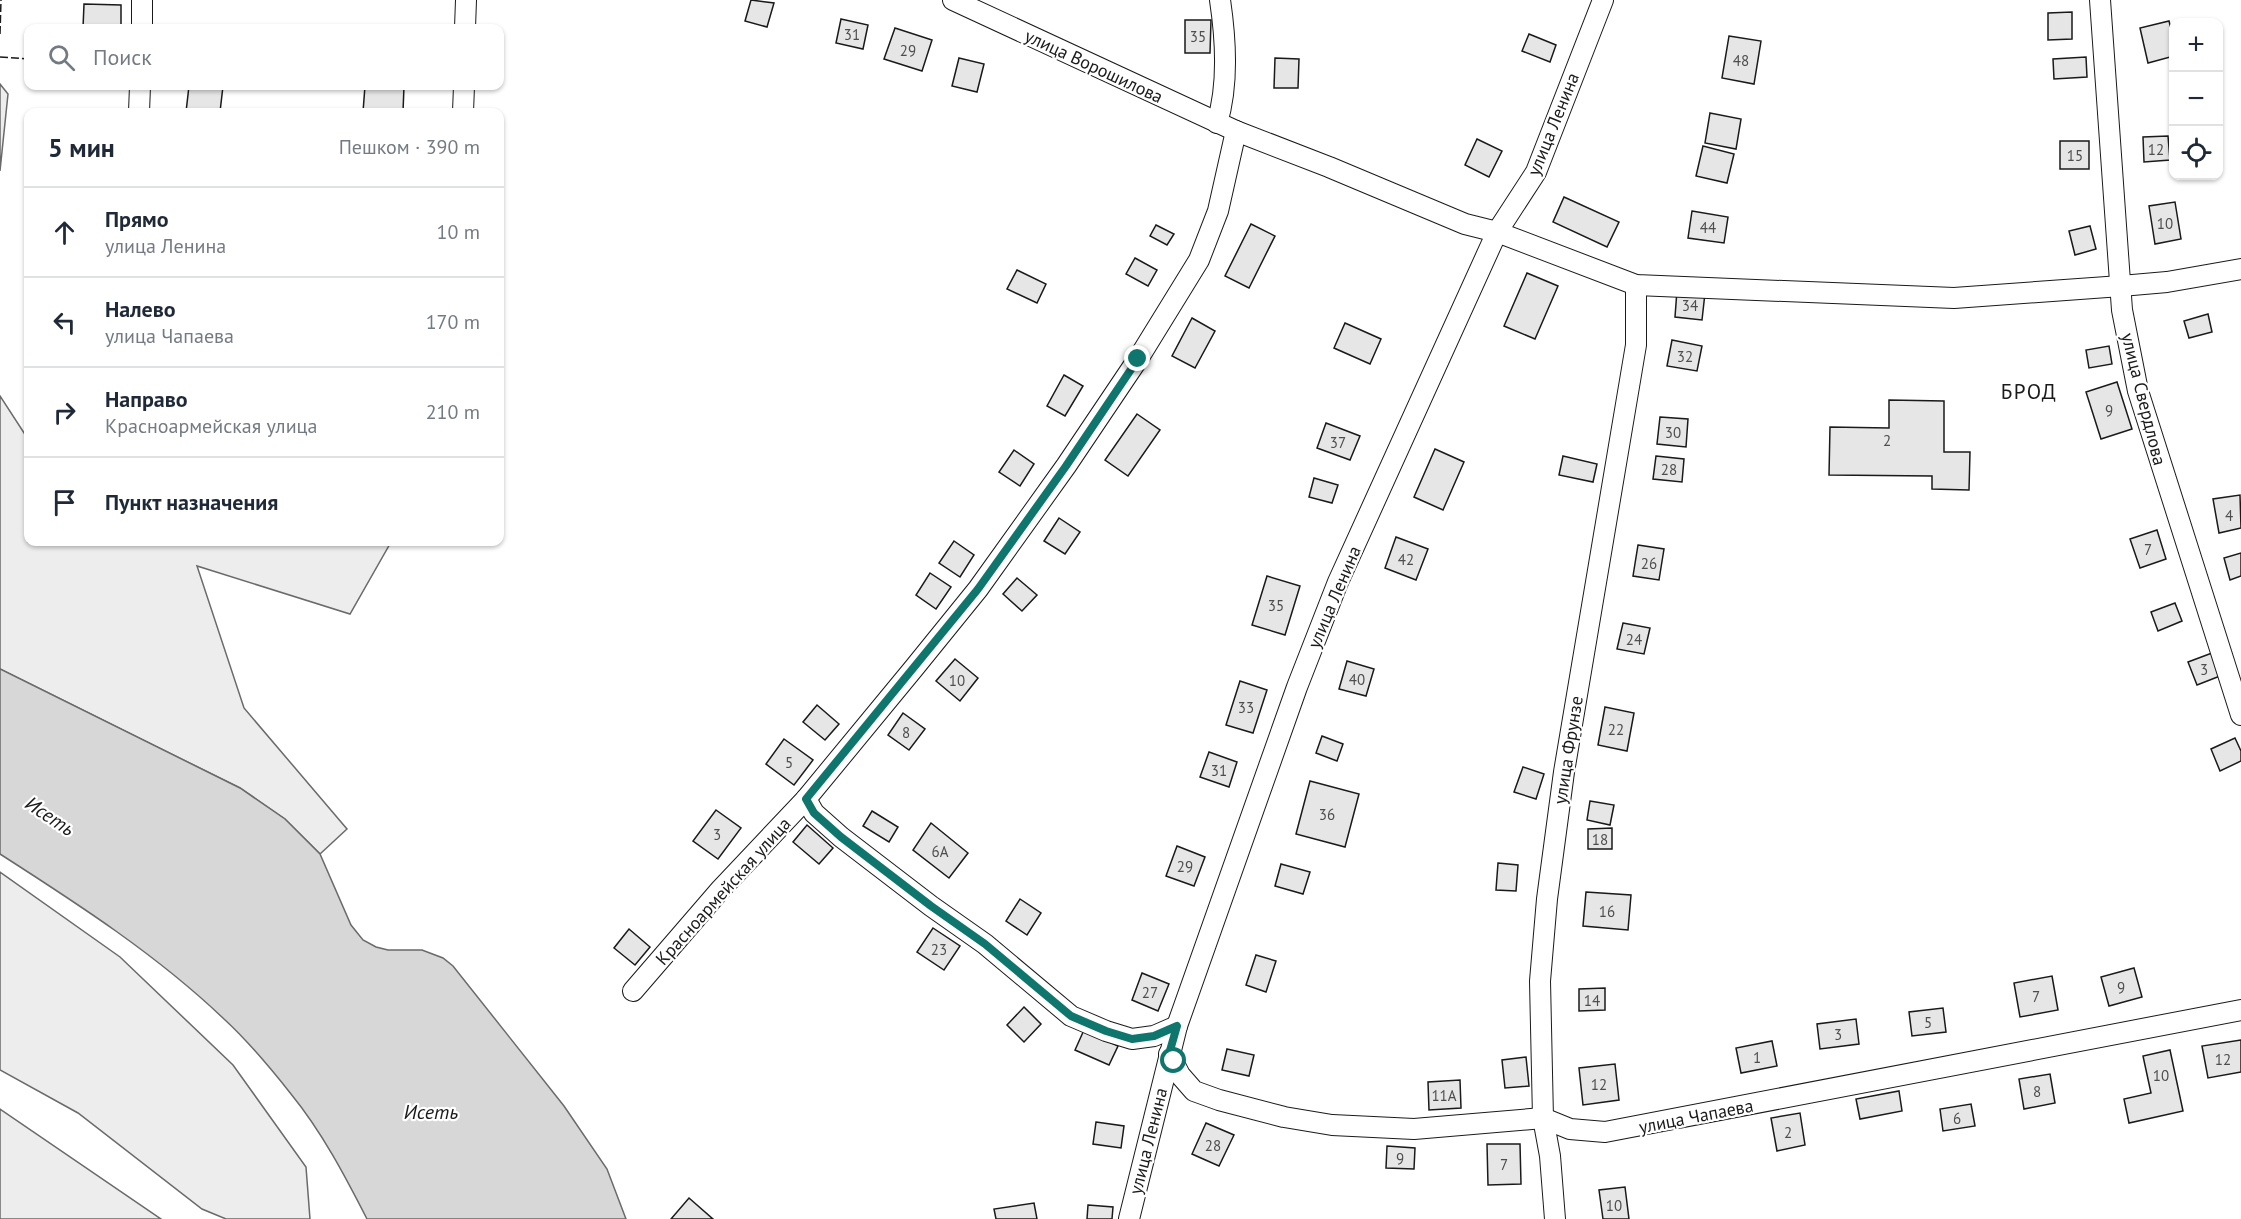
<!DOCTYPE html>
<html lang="ru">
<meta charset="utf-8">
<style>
:root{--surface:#fff;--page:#f2f2f3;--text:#1f2937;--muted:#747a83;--line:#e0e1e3}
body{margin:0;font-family:"PT Sans",sans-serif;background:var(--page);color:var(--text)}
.controls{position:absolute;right:18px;top:18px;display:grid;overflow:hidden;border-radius:12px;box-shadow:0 2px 4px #0004}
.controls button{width:54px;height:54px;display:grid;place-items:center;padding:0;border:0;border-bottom:2px solid var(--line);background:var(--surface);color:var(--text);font:30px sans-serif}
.stop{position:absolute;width:18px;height:18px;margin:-14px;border:4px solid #0f766e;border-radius:50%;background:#fff}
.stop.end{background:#0f766e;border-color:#fff;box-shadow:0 2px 6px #0008}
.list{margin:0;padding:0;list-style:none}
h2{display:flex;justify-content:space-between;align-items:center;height:78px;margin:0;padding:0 24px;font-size:26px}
h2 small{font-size:20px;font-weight:400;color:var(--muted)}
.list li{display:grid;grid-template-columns:39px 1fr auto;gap:18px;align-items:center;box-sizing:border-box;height:90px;padding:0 24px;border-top:2px solid var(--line)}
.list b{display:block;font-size:22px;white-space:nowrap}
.list p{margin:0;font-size:20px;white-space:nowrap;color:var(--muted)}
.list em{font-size:20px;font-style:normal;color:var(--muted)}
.icon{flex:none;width:33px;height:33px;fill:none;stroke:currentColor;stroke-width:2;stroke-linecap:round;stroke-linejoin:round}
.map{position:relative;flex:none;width:2241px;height:1219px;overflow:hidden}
.search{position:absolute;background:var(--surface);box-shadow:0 2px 4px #0004;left:24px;top:24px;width:480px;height:66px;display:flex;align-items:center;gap:15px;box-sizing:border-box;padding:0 21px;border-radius:12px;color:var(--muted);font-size:22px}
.panel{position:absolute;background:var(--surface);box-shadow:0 2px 4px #0004;left:24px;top:108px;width:480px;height:438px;border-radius:12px}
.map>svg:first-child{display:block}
</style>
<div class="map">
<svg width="2241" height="1219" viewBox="0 0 2241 1219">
<rect width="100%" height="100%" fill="#fff"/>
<!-- built -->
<g fill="#ededed" stroke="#6a6a6a" stroke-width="1.5">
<path d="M 0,84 L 8,94 L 0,171 Z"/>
<path d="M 0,396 L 28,439 L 28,542 L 391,542 L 350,614 L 197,566 L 244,708 L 347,829 L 320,854 L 285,819 L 240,788 L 0,669 Z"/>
<path d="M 0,872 L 120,957 L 233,1065 L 306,1167 L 310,1219 L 226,1219 L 202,1209 L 78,1113 L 0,1070 Z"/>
<path d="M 0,1109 L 161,1219 L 0,1219 Z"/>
</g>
<!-- water -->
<path fill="#d7d7d7" stroke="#6a6a6a" stroke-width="1.5" d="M 0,669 L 240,788 L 285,819 L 320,854 L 351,925 L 363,940 L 376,947 L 388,950 L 422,950 L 443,958 L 453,966 L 564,1106 L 607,1169 L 626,1219 L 367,1219 C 345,1176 322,1132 291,1094 C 272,1070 247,1040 224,1019 C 157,955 78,904 0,854 Z"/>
<!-- building -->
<g fill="#e6e6e6" stroke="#1a1a1a" stroke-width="1.5">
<path d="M 751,0 L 774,3 L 767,27 L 745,21 Z"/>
<path d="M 84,4 L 121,5 L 121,28 L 83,28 Z"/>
<path d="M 2072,12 L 2072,39 L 2048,40 L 2048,13 Z"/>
<path d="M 841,19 L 868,25 L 863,49 L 836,43 Z"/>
<path d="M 1185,20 L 1211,20 L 1210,53 L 1185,53 Z"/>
<path d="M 2169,21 L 2174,41 L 2174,56 L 2148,63 L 2140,28 Z"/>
<path d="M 895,28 L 932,40 L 922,71 L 884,59 Z"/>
<path d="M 1529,34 L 1556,45 L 1550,62 L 1522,51 Z"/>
<path d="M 1729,36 L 1761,41 L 1754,84 L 1722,78 Z"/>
<path d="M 2086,57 L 2087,77 L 2054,79 L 2053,59 Z"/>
<path d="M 959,58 L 984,64 L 977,92 L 952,86 Z"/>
<path d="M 1275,58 L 1299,59 L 1298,88 L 1274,88 Z"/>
<path d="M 189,86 L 223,86 L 220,112 L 186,112 Z"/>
<path d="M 365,86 L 404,86 L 403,112 L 363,112 Z"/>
<path d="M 1710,113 L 1741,119 L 1736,149 L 1705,143 Z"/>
<path d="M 2168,136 L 2170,160 L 2144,162 L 2143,137 Z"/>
<path d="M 1477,139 L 1502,151 L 1489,177 L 1465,165 Z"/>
<rect x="2060" y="141" width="29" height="28"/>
<path d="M 1703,146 L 1734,154 L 1727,183 L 1696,176 Z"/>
<path d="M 1564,197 L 1619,222 L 1607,247 L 1553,222 Z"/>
<path d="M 2175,202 L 2181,239 L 2155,244 L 2149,206 Z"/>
<path d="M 1692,211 L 1728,217 L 1724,243 L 1688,238 Z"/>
<path d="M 1251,224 L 1275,236 L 1249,288 L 1225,276 Z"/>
<path d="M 1156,225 L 1174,234 L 1167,245 L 1150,236 Z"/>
<path d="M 2090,226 L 2096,249 L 2075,255 L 2069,231 Z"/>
<path d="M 1135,258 L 1157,270 L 1148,286 L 1126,274 Z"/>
<path d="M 1017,270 L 1046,284 L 1037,303 L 1007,289 Z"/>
<path d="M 1527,273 L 1558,286 L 1535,339 L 1504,326 Z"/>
<path d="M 1677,290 L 1705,293 L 1702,320 L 1675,317 Z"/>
<path d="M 2208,314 L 2212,332 L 2189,338 L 2184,321 Z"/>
<path d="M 1192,318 L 1215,331 L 1195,368 L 1172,356 Z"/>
<path d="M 1345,323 L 1381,339 L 1370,364 L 1334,348 Z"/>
<path d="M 1672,340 L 1702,346 L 1697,371 L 1667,366 Z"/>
<path d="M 2109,346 L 2112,364 L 2089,368 L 2086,350 Z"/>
<path d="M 1064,375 L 1083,386 L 1065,416 L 1047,406 Z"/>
<path d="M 2117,382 L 2132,429 L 2101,439 L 2086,392 Z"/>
<path d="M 1889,400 L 1944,401 L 1944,452 L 1970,452 L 1969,490 L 1932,489 L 1932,476 L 1829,475 L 1830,427 L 1889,428 Z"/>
<path d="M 1137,414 L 1160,430 L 1128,476 L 1105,460 Z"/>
<path d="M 1660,417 L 1688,419 L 1686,447 L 1657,444 Z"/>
<path d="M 1326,423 L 1360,436 L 1350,460 L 1317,448 Z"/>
<path d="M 1435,449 L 1464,462 L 1443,510 L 1414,497 Z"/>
<path d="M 1014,450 L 1034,464 L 1020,486 L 999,472 Z"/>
<path d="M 1563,456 L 1597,464 L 1593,482 L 1559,475 Z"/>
<path d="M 1656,456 L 1684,459 L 1682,482 L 1653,479 Z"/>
<path d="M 1314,478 L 1338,485 L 1332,503 L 1309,497 Z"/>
<path d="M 2240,495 L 2241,528 L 2219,533 L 2213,499 Z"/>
<path d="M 1059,518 L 1080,532 L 1065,554 L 1044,541 Z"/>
<path d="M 2157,530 L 2166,559 L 2140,568 L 2130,539 Z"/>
<path d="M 1396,537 L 1428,549 L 1416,580 L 1385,568 Z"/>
<path d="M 954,541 L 974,555 L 960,577 L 939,563 Z"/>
<path d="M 1638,545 L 1664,549 L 1659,580 L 1633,576 Z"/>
<path d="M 2241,553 L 2241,576 L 2230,580 L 2224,558 Z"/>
<path d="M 930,573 L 951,587 L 936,609 L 916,595 Z"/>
<path d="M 1267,576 L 1300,586 L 1285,635 L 1252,625 Z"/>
<path d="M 1017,578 L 1037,595 L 1022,611 L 1003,594 Z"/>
<path d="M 2175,603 L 2182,621 L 2158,631 L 2151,612 Z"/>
<path d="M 1623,623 L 1650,628 L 1644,654 L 1617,649 Z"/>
<path d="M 2212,653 L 2220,676 L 2197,685 L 2188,662 Z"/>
<path d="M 955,659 L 978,678 L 960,701 L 936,681 Z"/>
<path d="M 1347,661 L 1374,669 L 1366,696 L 1339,689 Z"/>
<path d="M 1240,681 L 1267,690 L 1253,733 L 1226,725 Z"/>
<path d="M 817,705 L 839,724 L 825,740 L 803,722 Z"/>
<path d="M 1605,707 L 1634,713 L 1627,751 L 1598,745 Z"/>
<path d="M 903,713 L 925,729 L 909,750 L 888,735 Z"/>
<path d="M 1322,736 L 1343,744 L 1337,761 L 1316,753 Z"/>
<path d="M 2235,738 L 2241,751 L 2241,761 L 2220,771 L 2211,749 Z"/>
<path d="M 784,739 L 813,760 L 794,785 L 766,764 Z"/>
<path d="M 1209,752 L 1237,762 L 1229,787 L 1200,777 Z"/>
<path d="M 1523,767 L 1544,774 L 1536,799 L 1514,792 Z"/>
<path d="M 1310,781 L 1359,794 L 1345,847 L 1296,834 Z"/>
<path d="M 1590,801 L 1614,805 L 1610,825 L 1587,820 Z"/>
<path d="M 716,810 L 741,828 L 718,859 L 693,841 Z"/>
<path d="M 872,811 L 898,827 L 889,842 L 863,826 Z"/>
<path d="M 931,823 L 968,853 L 949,878 L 913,850 Z"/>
<path d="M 807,825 L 833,848 L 819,864 L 793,842 Z"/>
<path d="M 1612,828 L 1612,849 L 1588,849 L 1588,829 Z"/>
<path d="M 1177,846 L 1205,857 L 1194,886 L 1166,876 Z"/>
<path d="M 1498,863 L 1518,865 L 1516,891 L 1496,890 Z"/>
<path d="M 1281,864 L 1310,872 L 1303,894 L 1275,886 Z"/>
<path d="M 1586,892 L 1631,895 L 1628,930 L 1583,926 Z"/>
<path d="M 1020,899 L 1041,913 L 1027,935 L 1006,921 Z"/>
<path d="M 933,928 L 960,946 L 944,970 L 917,952 Z"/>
<path d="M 629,929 L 650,947 L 635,965 L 614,948 Z"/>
<path d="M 1256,955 L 1276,961 L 1266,992 L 1246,985 Z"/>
<path d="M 2134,968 L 2142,997 L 2109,1006 L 2101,977 Z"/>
<path d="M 1142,973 L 1169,984 L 1158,1011 L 1132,1000 Z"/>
<path d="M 2052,976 L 2058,1010 L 2020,1017 L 2014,983 Z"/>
<path d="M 1605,988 L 1605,1010 L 1579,1011 L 1579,989 Z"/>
<path d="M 1024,1007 L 1041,1024 L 1024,1042 L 1007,1025 Z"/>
<path d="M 1943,1008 L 1946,1032 L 1912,1036 L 1909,1012 Z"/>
<path d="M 1856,1019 L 1859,1044 L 1820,1049 L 1817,1024 Z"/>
<path d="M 1084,1030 L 1118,1046 L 1109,1065 L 1075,1050 Z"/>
<path d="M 2241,1040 L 2241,1072 L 2208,1078 L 2202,1046 Z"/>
<path d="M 1772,1041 L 1777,1066 L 1741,1073 L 1736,1048 Z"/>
<path d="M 1227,1049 L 1254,1055 L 1249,1076 L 1222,1070 Z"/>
<path d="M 2170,1050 L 2183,1111 L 2129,1123 L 2124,1099 L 2151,1093 L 2143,1056 Z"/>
<path d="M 1526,1057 L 1529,1086 L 1505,1088 L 1502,1060 Z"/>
<path d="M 1615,1064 L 1619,1100 L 1583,1105 L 1579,1068 Z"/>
<path d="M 2050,1074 L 2055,1103 L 2024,1109 L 2019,1079 Z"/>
<path d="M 1460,1080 L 1461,1108 L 1429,1110 L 1428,1082 Z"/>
<path d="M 1899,1091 L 1902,1111 L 1860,1119 L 1856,1099 Z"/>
<path d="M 1971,1104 L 1975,1126 L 1943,1131 L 1940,1109 Z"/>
<path d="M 1800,1113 L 1805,1145 L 1777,1151 L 1771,1118 Z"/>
<path d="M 1096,1122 L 1124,1126 L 1121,1148 L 1093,1144 Z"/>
<path d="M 1206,1123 L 1234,1135 L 1219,1166 L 1192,1154 Z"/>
<path d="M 1487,1144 L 1520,1144 L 1521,1184 L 1488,1185 Z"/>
<path d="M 1387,1146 L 1415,1148 L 1414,1169 L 1386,1168 Z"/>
<path d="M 1625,1187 L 1629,1219 L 1603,1219 L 1599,1190 Z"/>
<path d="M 689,1198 L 713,1219 L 671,1219 Z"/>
<path d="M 1034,1203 L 1037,1219 L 996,1219 L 994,1209 Z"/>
<path d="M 1088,1205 L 1113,1207 L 1112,1219 L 1087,1219 Z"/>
</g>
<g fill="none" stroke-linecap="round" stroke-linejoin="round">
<!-- minor casing -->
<g stroke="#1a1a1a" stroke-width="22">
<g id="minor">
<path d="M 953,0 L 1236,131 L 1329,167 L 1465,224 L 1497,232 L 1636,285 L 1954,298 L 2121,286 L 2167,282 L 2241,269"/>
<path d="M 2100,0 L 2122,310 L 2138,391 L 2241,715"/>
<path d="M 142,28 L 142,0"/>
<path d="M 465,28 L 466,0"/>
<path d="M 139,112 L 140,86"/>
<path d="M 463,112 L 464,86"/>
<path d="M 1217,123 C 1229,84 1226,40 1220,0"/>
<path d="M 806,799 L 814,813 L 841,837 L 931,906 L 985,944 L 1071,1016 L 1106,1031 L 1132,1039 L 1154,1036 L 1177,1026"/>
<path d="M 633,991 L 721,889 L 806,799 L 914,668 L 978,589 L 1066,466 L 1138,359 L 1199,260 L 1218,211 L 1236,131"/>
<path d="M 1169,1054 L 1180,1075 L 1194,1091 L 1219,1100 L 1284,1117 L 1332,1125 L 1414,1129 L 1543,1118 L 1570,1129 L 1605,1132 L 2241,1010"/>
<path d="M 1129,1219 L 1177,1026 L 1297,687 L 1338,582 L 1497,232 L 1536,172 L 1603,0"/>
<path d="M 1555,1219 L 1550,1156 L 1543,1118 L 1540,981 L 1547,899 L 1564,772 L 1636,345 L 1636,285"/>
</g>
</g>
<!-- minor -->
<use href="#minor" stroke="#fff" stroke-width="20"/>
<!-- fence -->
<g stroke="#1a1a1a" stroke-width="1.5" stroke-dasharray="8 3" stroke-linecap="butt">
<path d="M 0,34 L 1,0"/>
<path d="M 0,57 L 28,59"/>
</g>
</g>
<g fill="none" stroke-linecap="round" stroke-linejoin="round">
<!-- route -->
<path stroke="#0f766e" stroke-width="8" d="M 1138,359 L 1066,466 L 978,589 L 806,799 L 814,813 L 841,837 L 931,906 L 985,944 L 1071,1016 L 1106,1031 L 1132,1039 L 1154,1036 L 1177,1026 L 1169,1054 L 1174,1061"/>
</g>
<g text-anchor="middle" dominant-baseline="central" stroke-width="4.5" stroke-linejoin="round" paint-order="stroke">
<!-- number labels -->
<g font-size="15" fill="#4d4d4d">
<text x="852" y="34">31</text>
<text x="1198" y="36">35</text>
<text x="908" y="50">29</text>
<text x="1741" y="60">48</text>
<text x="2156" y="149">12</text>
<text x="2075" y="155">15</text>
<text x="2165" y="223">10</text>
<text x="1708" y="227">44</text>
<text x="1690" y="305">34</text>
<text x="1685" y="356">32</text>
<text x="2109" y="410">9</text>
<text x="1673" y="432">30</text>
<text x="1887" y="440">2</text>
<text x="1338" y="442">37</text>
<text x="1669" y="469">28</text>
<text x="2229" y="515">4</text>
<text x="2148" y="549">7</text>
<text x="1406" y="559">42</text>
<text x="1649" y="563">26</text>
<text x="1276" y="605">35</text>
<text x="1634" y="639">24</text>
<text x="2204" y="669">3</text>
<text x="1357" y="679">40</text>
<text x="957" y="680">10</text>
<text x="1246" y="707">33</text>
<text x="1616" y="729">22</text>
<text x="906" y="732">8</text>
<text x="789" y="762">5</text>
<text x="1219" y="770">31</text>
<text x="1327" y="814">36</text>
<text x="717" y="834">3</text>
<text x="1600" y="839">18</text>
<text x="940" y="851">6А</text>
<text x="1185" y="866">29</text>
<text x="1607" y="911">16</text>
<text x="939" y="949">23</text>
<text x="2121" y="987">9</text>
<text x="1150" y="992">27</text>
<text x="2036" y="996">7</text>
<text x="1592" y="1000">14</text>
<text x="1928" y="1022">5</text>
<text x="1838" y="1034">3</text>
<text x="1757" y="1057">1</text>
<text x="2223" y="1059">12</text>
<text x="2161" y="1075">10</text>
<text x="1599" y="1084">12</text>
<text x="2037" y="1091">8</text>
<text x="1444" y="1095">11А</text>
<text x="1957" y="1118">6</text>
<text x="1788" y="1132">2</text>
<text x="1213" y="1145">28</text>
<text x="1400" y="1158">9</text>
<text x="1504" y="1164">7</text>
<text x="1614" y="1205">10</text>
</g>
<!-- street labels -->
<g font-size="18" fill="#1a1a1a" stroke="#fff">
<text transform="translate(1094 66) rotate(25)">улица Ворошилова</text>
<text transform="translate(1553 124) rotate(-68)">улица Ленина</text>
<text transform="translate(2144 399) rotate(76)">улица Свердлова</text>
<text transform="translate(1334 597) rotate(-67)">улица Ленина</text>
<text transform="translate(1568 750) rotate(-81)">улица Фрунзе</text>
<text transform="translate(723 891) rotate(-48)">Красноармейская улица</text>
<text transform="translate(1696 1116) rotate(-11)">улица Чапаева</text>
<text transform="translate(1148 1141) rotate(-76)">улица Ленина</text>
</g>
<!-- water labels -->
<g font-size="20" font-style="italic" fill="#1a1a1a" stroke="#fff">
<text transform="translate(50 816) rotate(34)">Исеть</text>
<text x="431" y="1112">Исеть</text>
</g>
<!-- quarter labels -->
<g font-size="21" letter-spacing="1.5" fill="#1a1a1a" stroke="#fff">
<text x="2029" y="391">БРОД</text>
</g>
</g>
</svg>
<div class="controls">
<button>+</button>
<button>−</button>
<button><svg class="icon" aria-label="locate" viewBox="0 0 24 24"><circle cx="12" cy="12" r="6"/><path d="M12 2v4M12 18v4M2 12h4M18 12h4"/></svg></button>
</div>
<div class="stop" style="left:1174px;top:1061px"></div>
<div class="stop end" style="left:1138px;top:359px"></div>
<div class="search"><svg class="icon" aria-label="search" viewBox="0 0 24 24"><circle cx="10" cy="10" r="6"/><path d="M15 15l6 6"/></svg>Поиск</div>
<section class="panel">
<h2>5 мин<small>Пешком · 390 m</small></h2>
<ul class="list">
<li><svg class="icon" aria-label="ahead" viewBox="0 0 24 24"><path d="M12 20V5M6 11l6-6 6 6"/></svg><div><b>Прямо</b><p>улица Ленина</p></div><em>10 m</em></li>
<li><svg class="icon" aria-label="left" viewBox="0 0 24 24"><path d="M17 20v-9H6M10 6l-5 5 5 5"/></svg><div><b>Налево</b><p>улица Чапаева</p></div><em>170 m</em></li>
<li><svg class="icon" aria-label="right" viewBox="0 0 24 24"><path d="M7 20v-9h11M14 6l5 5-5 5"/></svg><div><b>Направо</b><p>Красноармейская улица</p></div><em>210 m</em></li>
<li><svg class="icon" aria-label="arrive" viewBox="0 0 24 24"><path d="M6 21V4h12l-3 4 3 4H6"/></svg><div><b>Пункт назначения</b></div></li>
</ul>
</section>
</div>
